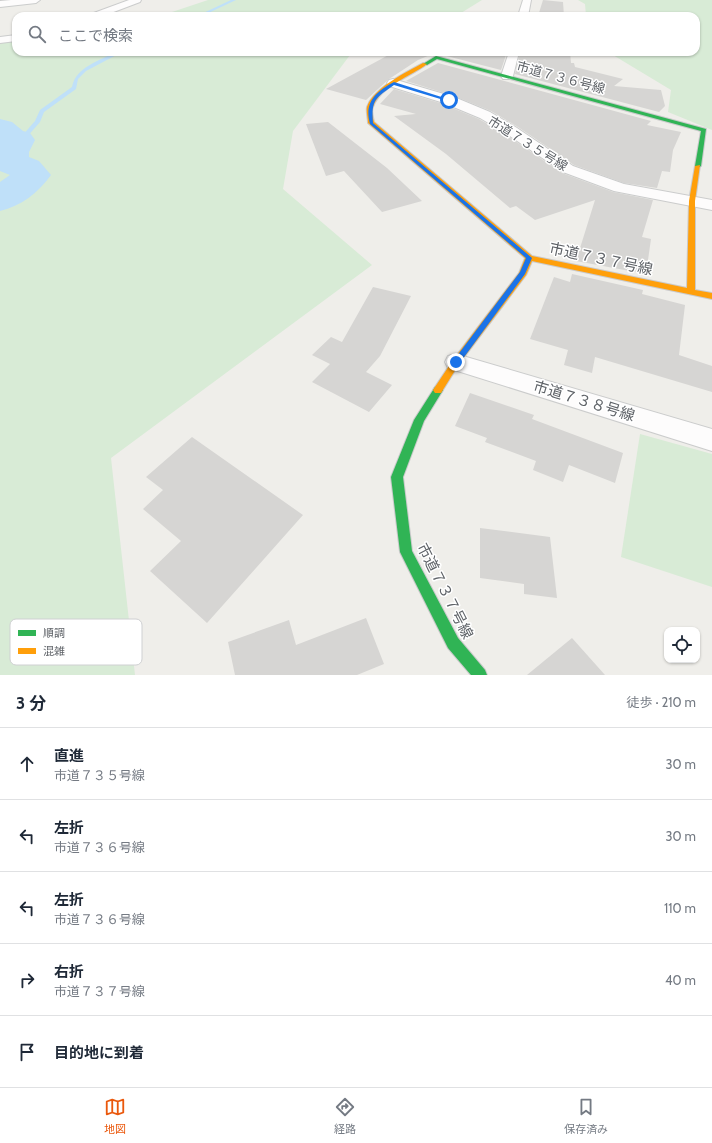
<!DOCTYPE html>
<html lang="ja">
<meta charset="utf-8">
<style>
:root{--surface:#fff;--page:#f2f2f3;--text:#1f2937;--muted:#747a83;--line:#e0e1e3;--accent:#ea580c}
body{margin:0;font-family:Cabin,"Noto Sans JP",sans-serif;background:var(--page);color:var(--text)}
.controls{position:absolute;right:12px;bottom:12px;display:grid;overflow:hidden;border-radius:8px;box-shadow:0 1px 3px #0004}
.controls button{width:36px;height:36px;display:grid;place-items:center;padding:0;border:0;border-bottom:1px solid var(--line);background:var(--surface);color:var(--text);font:20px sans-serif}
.stop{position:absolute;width:12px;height:12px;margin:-9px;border:3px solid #1a73e8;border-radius:50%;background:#fff}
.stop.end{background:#1a73e8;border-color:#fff;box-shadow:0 1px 4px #0008}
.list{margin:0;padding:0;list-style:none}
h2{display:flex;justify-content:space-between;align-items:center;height:52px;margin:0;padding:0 16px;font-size:17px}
h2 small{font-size:13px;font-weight:400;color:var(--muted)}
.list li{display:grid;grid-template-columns:26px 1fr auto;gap:12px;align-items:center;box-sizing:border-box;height:72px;padding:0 16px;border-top:1px solid var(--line)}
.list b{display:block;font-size:15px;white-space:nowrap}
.list p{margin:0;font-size:13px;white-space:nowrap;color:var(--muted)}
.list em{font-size:13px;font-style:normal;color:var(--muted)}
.icon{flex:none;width:22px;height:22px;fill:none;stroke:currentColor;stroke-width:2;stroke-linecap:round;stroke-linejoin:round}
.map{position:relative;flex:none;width:712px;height:675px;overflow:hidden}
.search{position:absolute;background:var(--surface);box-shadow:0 1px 3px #0004;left:12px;right:12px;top:12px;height:44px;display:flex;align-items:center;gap:10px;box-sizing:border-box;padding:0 14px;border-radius:12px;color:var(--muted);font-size:15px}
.sheet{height:412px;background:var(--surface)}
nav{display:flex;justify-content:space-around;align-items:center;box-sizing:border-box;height:56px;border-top:1px solid var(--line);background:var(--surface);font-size:11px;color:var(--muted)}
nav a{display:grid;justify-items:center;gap:2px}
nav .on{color:var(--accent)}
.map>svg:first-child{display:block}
</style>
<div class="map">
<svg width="712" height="675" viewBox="0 0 712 675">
<rect width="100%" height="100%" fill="#efeeea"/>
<!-- green -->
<g fill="#d8ebd6">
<path d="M 208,0 L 482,0 L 461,13 L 450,16 L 160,16 Z"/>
<path d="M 578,0 L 712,0 L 712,130 L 668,112 L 671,90 L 608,52 L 696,52 L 696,16 L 586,16 L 585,4 Z"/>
<path d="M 16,40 L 16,52 L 356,52 L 350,55 L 293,131 L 283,189 L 372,265 L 111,458 L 135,675 L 0,675 L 0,42 Z"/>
<path d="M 640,434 L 712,454 L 712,587 L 621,557 Z"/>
</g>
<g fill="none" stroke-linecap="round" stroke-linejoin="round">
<!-- stream -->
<g fill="#bfe0f9" fill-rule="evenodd">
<path d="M 231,0 L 236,0 L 202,16 L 197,16 Z"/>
<path d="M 116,52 L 122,52 L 86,71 L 78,79 L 76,89 L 44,112 L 40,122 L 26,138 L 20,141 L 16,141 L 16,139 L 22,136 L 35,121 L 40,110 L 72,87 C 76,67 99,61 116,52 Z"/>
</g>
<!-- river -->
<path fill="#bfe0f9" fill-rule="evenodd" d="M 0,119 L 12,122 L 23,131 L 30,133 L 35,140 L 29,152 L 29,157 L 39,161 L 51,175 C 38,193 21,206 0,211 L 0,182 L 10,175 L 0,171 Z"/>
</g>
<!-- building -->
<g fill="#d6d5d3">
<path d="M 543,0 L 563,2 L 564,16 L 538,16 Z"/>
<path d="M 394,52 L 507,52 L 501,70 L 435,53 L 418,60 L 389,79 L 366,100 L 326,89 Z"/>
<path d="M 520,52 L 570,52 L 571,63 L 574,63 L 575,67 L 623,79 L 614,86 L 661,90 L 665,106 L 659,112 L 515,74 Z"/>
<path d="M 438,63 L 651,121 L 647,125 L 681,132 L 673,150 L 670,172 L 662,171 L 657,188 L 624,183 L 574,165 L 518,127 L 491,111 L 454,96 L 406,81 Z"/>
<path d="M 394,89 L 443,104 L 479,119 L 506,135 L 562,173 L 613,192 L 653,200 L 642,237 L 651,239 L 646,274 L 576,261 L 595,200 L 535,220 L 516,206 L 510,208 L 446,154 L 394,116 L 416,114 L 380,104 Z"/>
<path d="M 328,122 L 387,168 L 422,201 L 382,212 L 344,171 L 326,176 L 306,124 Z"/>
<path d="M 572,274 L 643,290 L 642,294 L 685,305 L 679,355 L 712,366 L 712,392 L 595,357 L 592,373 L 564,365 L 568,350 L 530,339 L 554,277 L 570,282 Z"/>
<path d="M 373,287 L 411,296 L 380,356 L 366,372 L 392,385 L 369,412 L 312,382 L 330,364 L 312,355 L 331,337 L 342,342 Z"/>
<path d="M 470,393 L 534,415 L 532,419 L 623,453 L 615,483 L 569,465 L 563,482 L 533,470 L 536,461 L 485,442 L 487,438 L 455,426 Z"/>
<path d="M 192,437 L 303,515 L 207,623 L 150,571 L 181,541 L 143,509 L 163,490 L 146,477 Z"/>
<path d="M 480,528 L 550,537 L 557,598 L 524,594 L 524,584 L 480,578 Z"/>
<path d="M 366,618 L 384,664 L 357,675 L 235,675 L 228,642 L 289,620 L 296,645 Z"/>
<path d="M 572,638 L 605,675 L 527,675 Z"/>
</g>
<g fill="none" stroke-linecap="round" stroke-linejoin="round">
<!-- street casing -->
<g stroke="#cbcccc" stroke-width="2">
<g id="street">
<path d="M 11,0 L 40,0 L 36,3 L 0,7 L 0,1 Z"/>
<path d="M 129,0 L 141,0 L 140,2 L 103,16 L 89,16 L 91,14 Z"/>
<path d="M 523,0 L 531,0 L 528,16 L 518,16 Z"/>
<path d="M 16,35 L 16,41 L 0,43 L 0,37 Z"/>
<path d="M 509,52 L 519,52 L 513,76 L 511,79 L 503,79 L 501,76 Z"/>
<path d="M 393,79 L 454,97 L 490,112 L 517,128 L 573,166 L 624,184 L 712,200 L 712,210 L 614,191 L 563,172 L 507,134 L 480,118 L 444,103 L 389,86 L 387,83 L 389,80 Z"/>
<path d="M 456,354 L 712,429 L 712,451 L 448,368 L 445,362 L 448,356 Z"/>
</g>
</g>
<!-- fast casing -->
<g stroke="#cacacb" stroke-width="2">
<g id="fast">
<path d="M 436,56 L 706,129 L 701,166 L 698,168 L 695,166 L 701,131 L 437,59 L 427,65 L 423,64 Z"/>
<path d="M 438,386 L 441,387 L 443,390 L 424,421 L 403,477 L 412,551 L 458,638 L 485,670 L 487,675 L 471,675 L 448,648 L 400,552 L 391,477 L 414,420 L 435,387 Z"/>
</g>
</g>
<!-- slow casing -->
<g stroke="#cacacb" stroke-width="2">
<path id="slow" d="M 423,63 L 427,64 C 412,76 380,86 373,107 C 371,111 373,118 374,122 L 532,256 L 687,288 L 689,201 L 695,166 L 700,165 L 695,201 L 695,290 L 712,293 L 712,299 L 532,261 L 526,275 L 459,364 L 441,393 L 435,393 L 433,390 L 453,360 L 519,273 L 525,258 L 368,123 C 368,118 366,112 367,107 C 373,88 407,72 423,63 Z"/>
</g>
<!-- street -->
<use href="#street" fill="#fdfcfc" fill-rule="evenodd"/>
<!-- fast -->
<use href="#fast" fill="#30b455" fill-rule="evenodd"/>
<!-- slow -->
<use href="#slow" fill="#ff9f0a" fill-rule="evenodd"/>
</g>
<!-- route -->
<path fill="#1a73e8" d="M 394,82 L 451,100 L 447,101 L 394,85 C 376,98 371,99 373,123 L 532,258 L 525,274 L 459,364 L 454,364 L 454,360 L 520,272 L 526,258 L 370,124 C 364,103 375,92 394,82 Z"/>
<g text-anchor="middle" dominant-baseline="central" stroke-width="3" stroke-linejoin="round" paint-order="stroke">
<!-- far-street labels -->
<g font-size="13" fill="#5f6368" stroke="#fff">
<text transform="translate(561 77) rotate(15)">市道７３６号線</text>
<text transform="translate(528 143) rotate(32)">市道７３５号線</text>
</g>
<!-- street labels -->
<g font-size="15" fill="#5f6368" stroke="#fff">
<text transform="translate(601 259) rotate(12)">市道７３７号線</text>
<text transform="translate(584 401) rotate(17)">市道７３８号線</text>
<text transform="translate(445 591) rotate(63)">市道７３７号線</text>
</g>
</g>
<!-- legend -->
<rect x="10" y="619" width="132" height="46" rx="6" fill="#fff" stroke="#cfd0d2" stroke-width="1"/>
<rect x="18" y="630" width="18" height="6" fill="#30b455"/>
<rect x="18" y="648" width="18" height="6" fill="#ff9f0a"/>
<g font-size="11" fill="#5f6368">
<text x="43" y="637">順調</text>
<text x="43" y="655">混雑</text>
</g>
</svg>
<div class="controls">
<button><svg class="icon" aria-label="locate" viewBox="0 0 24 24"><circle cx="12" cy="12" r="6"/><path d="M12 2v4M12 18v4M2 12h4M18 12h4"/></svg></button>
</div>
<div class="stop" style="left:449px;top:100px"></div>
<div class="stop end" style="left:456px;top:362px"></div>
<div class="search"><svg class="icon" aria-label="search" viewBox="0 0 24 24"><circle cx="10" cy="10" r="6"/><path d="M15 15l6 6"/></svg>ここで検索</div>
</div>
<section class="sheet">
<h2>3 分<small>徒歩 · 210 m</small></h2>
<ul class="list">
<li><svg class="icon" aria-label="ahead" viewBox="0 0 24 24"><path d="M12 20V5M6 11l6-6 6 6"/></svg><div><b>直進</b><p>市道７３５号線</p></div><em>30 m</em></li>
<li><svg class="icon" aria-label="left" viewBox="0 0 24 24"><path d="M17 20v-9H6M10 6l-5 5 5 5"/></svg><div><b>左折</b><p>市道７３６号線</p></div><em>30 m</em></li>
<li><svg class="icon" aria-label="left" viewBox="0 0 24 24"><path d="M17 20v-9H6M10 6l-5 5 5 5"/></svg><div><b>左折</b><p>市道７３６号線</p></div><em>110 m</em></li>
<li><svg class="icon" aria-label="right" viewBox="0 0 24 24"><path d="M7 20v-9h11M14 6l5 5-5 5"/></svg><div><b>右折</b><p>市道７３７号線</p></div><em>40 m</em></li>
<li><svg class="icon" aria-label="arrive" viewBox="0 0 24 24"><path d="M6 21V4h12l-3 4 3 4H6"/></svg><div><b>目的地に到着</b></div></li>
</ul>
</section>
<nav>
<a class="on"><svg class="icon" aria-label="map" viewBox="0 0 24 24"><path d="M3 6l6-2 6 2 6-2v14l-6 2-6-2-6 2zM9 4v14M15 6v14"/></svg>地図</a>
<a><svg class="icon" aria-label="directions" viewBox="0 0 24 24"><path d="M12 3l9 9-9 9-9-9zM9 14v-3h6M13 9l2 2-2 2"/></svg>経路</a>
<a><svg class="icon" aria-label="saved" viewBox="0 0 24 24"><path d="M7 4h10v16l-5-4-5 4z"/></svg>保存済み</a>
</nav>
